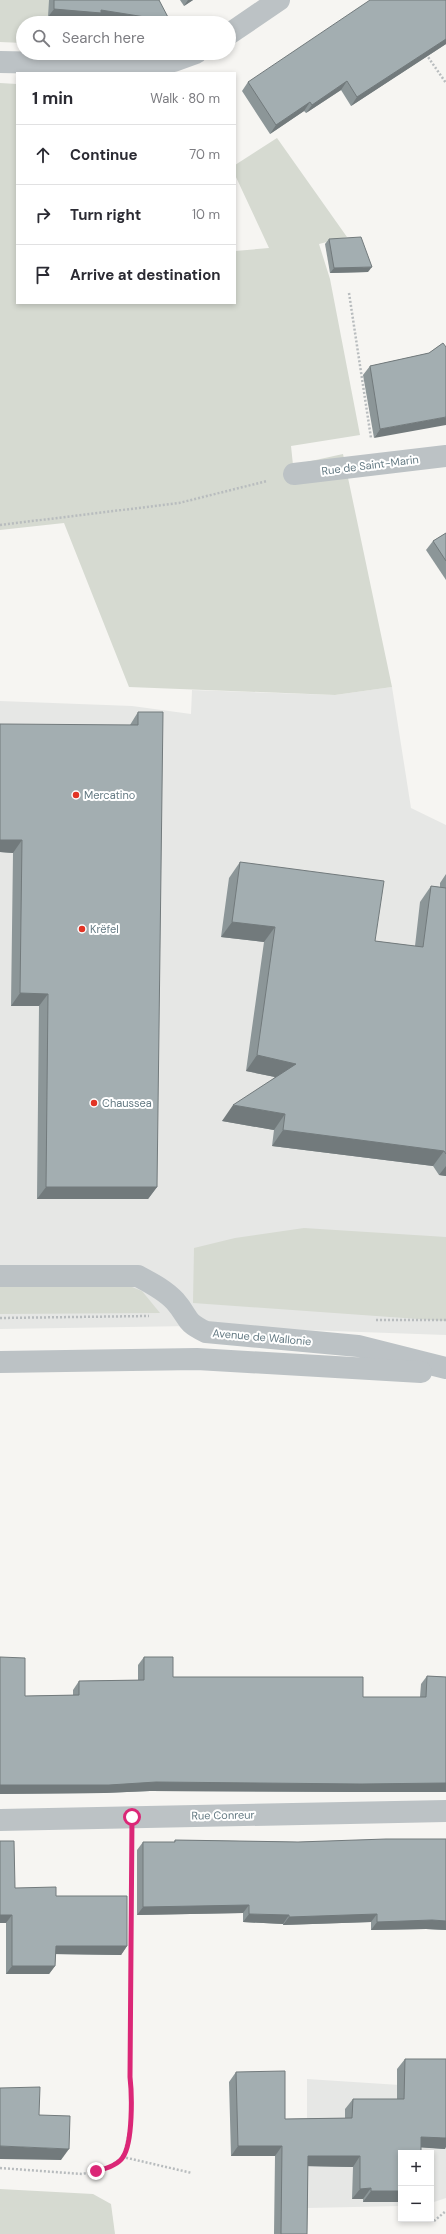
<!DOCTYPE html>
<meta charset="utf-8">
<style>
:root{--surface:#fff;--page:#f2f2f3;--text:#2b2b33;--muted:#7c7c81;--line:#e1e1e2}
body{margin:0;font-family:"DM Sans",sans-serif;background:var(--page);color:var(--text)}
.controls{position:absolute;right:12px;bottom:12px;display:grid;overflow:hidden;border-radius:0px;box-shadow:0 2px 6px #0003}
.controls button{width:36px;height:36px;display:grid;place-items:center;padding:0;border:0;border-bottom:1px solid var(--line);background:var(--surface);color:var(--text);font:20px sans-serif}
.stop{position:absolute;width:12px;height:12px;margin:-9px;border:3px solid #db2777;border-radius:50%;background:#fff}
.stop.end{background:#db2777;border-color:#fff;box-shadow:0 1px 4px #0008}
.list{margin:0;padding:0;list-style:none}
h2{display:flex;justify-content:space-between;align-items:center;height:52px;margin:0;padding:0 16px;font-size:17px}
h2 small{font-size:13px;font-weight:400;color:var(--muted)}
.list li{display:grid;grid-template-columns:26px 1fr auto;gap:12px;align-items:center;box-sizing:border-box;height:60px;padding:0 16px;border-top:1px solid var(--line)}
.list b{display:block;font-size:15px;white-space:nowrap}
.list em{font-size:13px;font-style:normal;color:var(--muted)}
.icon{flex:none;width:22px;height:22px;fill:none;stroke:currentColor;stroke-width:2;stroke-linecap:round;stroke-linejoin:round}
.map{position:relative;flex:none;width:446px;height:2234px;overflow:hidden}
.search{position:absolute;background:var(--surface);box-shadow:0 2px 6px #0003;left:16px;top:16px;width:220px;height:44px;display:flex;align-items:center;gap:10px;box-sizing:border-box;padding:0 14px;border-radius:22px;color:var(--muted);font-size:15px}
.panel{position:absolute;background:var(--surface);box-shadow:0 2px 6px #0003;left:16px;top:72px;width:220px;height:232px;border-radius:0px}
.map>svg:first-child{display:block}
</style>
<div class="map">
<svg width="446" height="2234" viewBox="0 0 446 2234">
<rect width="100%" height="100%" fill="#f6f5f2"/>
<!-- built -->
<g fill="#e6e7e5">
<path d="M 392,687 L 411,808 L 446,825 L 446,1335 L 191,1326 L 0,1329 L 0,701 L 132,706 L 191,714 L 192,690 L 335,695 Z"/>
<path d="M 307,2079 L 446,2088 L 446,2198 L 431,2203 L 431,2153 L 401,2153 L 401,2206 L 307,2208 Z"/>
</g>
<!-- green -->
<g fill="#d6dad1">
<path d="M 0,0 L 51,0 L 51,23 L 23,23 L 23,43 L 0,42 Z"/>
<path d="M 0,83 L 17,84 L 17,303 L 235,303 L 235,251 L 269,248 L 235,175 L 235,165 L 277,138 L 347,237 L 319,244 L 330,279 L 360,435 L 291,446 L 293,465 L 343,454 L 392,687 L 335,695 L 129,687 L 64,523 L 0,530 Z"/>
<path d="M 304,1228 L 446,1237 L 446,1321 L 193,1303 L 194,1248 L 235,1238 Z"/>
<path d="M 0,1278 L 122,1283 L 142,1291 L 160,1313 L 0,1314 Z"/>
<path d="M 0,2189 L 93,2194 L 111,2204 L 115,2234 L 0,2234 Z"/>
</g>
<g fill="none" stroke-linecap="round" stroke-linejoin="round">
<!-- path -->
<g stroke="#b8bcbe" stroke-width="2.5" stroke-dasharray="2 2" stroke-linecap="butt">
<path d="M 426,54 L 446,83"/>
<path d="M 349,293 L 371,438"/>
<path d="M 0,525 L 179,503 L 267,481"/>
<path d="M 0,1318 L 149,1316"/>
<path d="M 376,1320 L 446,1320"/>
<path d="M 132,1845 L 130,2077 C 133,2105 131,2130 123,2157 L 192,2173"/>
<path d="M 0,2168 L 82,2174 L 106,2169 L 123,2157"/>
<path d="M 434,2221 L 446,2211"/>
</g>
<!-- minor -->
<g stroke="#bcc2c5" stroke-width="22">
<path d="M 229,34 L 279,0"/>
<path d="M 0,62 L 152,65 L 174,61 L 196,53"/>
<path d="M 294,474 L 446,456"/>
<path d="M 0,1276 L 138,1276 C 151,1283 165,1290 175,1301 C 190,1318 183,1321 206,1332 L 358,1346 L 446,1368"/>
<path d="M 0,1362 L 197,1359 L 421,1372"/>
<path d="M 0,1820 L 446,1811"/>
</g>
</g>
<!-- wall -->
<g fill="#8c9698">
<path d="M 49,0 L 159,0 L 169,23 L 124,23 L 97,19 L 95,21 L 48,17 Z"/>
<path d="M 180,0 L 193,0 L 184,6 Z"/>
<path d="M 446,0 L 446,44 L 351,106 L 341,90 L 306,113 L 304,111 L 270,134 L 242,91 L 248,82 Z"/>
<path d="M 329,239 L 368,272 L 330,273 L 325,244 Z"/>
<path d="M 443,343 L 374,438 L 363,375 L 370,366 L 429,353 Z"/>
<path d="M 446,533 L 446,580 L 426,550 L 433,541 Z"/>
<path d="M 138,712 L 157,1187 L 148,1199 L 37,1199 L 39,1006 L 11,1006 L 13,853 L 0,852 L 130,725 Z"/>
<path d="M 240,862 L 375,941 L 415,946 L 420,902 L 431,886 L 440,887 L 440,883 L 446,874 L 446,1176 L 439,1175 L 433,1166 L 272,1146 L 274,1130 L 222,1121 L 275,1077 L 246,1071 L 264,942 L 221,937 L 229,878 Z"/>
<path d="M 0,1657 L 25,1696 L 73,1695 L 73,1690 L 79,1681 L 138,1680 L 138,1665 L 144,1657 L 173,1677 L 363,1697 L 420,1697 L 421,1684 L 427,1676 L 446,1677 L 355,1792 L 150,1791 L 104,1793 L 0,1794 Z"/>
<path d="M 446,1839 L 446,1930 L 426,1929 L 371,1930 L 371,1922 L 283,1925 L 283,1924 L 243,1922 L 243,1913 L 137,1915 L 137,1850 L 143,1842 L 174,1842 L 175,1840 L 298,1842 Z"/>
<path d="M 0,1841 L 15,1888 L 56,1896 L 127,1946 L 121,1955 L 56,1954 L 55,1966 L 49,1974 L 6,1974 L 6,1923 L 0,1923 Z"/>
<path d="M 405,2059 L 445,2149 L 421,2147 L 401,2153 L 401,2202 L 363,2202 L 363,2199 L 352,2199 L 353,2167 L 308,2166 L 307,2234 L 274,2234 L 275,2156 L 231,2156 L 229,2082 L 236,2072 L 285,2119 L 345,2118 L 345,2109 L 353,2099 L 397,2099 L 397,2069 Z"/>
</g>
<!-- shaded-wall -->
<g fill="#727a7c">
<path d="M 188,0 L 193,0 L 184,6 Z"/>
<path d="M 54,9 L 101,10 L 170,21 L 169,23 L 124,23 L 97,19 L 95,21 L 48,17 Z"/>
<path d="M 446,39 L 446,44 L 351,106 L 357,97 Z"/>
<path d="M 347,81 L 341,90 L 306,113 L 312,105 Z"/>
<path d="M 310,102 L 304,111 L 270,134 L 276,125 Z"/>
<path d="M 372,267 L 368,272 L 330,273 L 334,268 Z"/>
<path d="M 446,417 L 446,425 L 374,438 L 380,429 Z"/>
<path d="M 0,840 L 22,840 L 13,853 L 0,852 Z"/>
<path d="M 232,922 L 275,927 L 264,942 L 221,937 Z"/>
<path d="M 20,993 L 48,994 L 39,1006 L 11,1006 Z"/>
<path d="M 257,1055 L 296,1064 L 285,1079 L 246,1071 Z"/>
<path d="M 233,1105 L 285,1114 L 274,1130 L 222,1121 Z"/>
<path d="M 283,1130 L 444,1151 L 433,1166 L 272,1146 Z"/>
<path d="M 446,1166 L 446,1176 L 439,1175 Z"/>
<path d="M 46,1187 L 157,1187 L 148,1199 L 37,1199 Z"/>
<path d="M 156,1782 L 446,1783 L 446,1792 L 355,1792 L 150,1791 L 104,1793 L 0,1794 L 0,1785 Z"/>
<path d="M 249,1905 L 243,1913 L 137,1915 L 143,1907 Z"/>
<path d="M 249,1914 L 289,1915 L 283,1924 L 243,1922 Z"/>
<path d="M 377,1914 L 371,1922 L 283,1925 L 289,1917 Z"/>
<path d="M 0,1915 L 12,1915 L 6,1923 L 0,1923 Z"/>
<path d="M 432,1920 L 446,1921 L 446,1930 L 426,1929 L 371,1930 L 377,1922 Z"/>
<path d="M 56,1946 L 127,1946 L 121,1955 L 50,1954 Z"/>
<path d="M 12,1966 L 55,1966 L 49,1974 L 6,1974 Z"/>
<path d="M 421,2137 L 446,2138 L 446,2147 L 445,2149 L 414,2147 Z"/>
<path d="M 0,2146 L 69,2149 L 61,2160 L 0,2159 Z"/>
<path d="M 238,2146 L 282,2146 L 275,2156 L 231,2156 Z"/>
<path d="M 308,2156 L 360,2156 L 353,2167 L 300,2166 Z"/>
<path d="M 371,2188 L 363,2199 L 352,2199 L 360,2189 Z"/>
<path d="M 371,2191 L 401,2191 L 401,2202 L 363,2202 Z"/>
</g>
<!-- building -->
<g fill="#a3aeb1" stroke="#727a7c">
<path d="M 54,0 L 159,0 L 170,21 L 101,10 L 101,13 L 54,9 Z"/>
<path d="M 370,0 L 446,0 L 446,39 L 357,97 L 347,81 L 312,105 L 310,102 L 276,125 L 248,82 Z"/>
<path d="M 361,237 L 372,267 L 334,268 L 329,239 Z"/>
<path d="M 443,343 L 446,347 L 446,417 L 380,429 L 370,366 L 429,353 Z"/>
<path d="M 446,533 L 446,561 L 433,541 Z"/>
<path d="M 138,712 L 163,712 L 157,1187 L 46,1187 L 48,994 L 20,993 L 22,840 L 0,840 L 0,724 L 138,725 Z"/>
<path d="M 240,862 L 384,881 L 375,941 L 423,947 L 431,886 L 446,888 L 446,1154 L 444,1151 L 283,1130 L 285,1114 L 233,1105 L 296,1064 L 257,1055 L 275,927 L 232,922 Z"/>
<path d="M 0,1657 L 25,1658 L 25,1696 L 79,1695 L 79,1681 L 144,1680 L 144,1657 L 173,1657 L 173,1677 L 363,1677 L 363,1697 L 426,1697 L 427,1676 L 446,1677 L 446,1783 L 361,1784 L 156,1782 L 109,1785 L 0,1785 Z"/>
<path d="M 386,1839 L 446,1839 L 446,1921 L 432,1920 L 377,1922 L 377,1914 L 289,1917 L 289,1915 L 249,1914 L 249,1905 L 143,1907 L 143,1842 L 175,1842 L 175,1840 L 298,1842 Z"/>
<path d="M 0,1841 L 14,1841 L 15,1888 L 56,1887 L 56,1896 L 127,1896 L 127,1946 L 56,1946 L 55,1966 L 12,1966 L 12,1915 L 0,1915 Z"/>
<path d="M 405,2059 L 446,2059 L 446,2138 L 421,2137 L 421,2153 L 401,2153 L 401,2191 L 371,2191 L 371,2188 L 360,2189 L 360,2156 L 308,2156 L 307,2234 L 281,2234 L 282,2146 L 238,2146 L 236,2072 L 285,2071 L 285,2119 L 352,2118 L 353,2099 L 404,2099 Z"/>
<path d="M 40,2087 L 39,2115 L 70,2116 L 69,2149 L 0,2146 L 0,2088 Z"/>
</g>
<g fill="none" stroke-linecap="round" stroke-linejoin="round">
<!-- route -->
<path stroke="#db2777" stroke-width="5" d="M 96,2171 C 105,2169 118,2165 123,2157 C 133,2142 132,2094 130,2077 L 132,1817"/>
</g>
<!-- markers -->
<g fill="#e23425" stroke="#fff" stroke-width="1.5">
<circle cx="76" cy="795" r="4"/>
<circle cx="82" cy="929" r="4"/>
<circle cx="94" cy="1103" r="4"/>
</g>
<g text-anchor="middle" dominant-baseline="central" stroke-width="4" stroke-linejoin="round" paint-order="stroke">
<!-- street labels -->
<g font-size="11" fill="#647a83" stroke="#fff">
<text transform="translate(370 465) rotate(-7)">Rue de Saint-Marin</text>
<text transform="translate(262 1337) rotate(5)">Avenue de Wallonie</text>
<text transform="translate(223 1815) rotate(-1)">Rue Conreur</text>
</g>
<!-- poi labels -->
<g font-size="11" fill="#647a83" stroke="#fff" text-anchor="start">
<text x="84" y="795">Mercatino</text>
<text x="90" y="929">Krëfel</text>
<text x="102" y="1103">Chaussea</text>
</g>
</g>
</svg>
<div class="controls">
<button>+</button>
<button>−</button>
</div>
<div class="stop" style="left:132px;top:1817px"></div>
<div class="stop end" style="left:96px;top:2171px"></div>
<div class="search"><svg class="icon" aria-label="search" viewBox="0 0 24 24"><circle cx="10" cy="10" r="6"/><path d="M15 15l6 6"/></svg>Search here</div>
<section class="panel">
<h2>1 min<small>Walk · 80 m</small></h2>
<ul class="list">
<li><svg class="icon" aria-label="ahead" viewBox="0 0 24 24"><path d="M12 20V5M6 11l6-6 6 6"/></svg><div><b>Continue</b></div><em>70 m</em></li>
<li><svg class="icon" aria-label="right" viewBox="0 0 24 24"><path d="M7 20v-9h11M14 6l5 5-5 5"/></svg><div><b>Turn right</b></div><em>10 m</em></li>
<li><svg class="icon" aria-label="arrive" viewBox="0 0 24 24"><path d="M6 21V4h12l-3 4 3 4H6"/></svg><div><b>Arrive at destination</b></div></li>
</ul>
</section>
</div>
